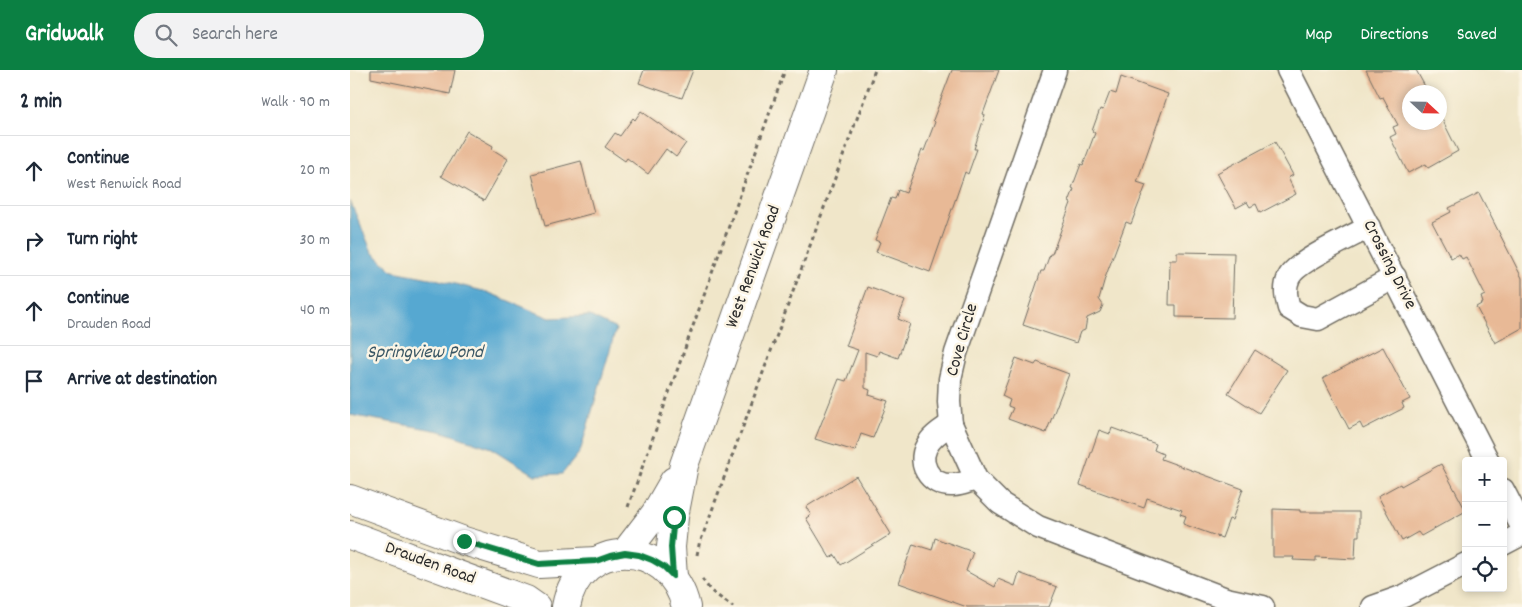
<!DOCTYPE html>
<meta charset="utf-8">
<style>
:root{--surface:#fff;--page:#f2f2f3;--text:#1f2937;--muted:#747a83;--line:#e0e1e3;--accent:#0b8043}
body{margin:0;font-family:Dekko,sans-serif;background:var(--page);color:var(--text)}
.controls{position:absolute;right:15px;bottom:15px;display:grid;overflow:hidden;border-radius:5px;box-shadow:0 2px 8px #0003}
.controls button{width:45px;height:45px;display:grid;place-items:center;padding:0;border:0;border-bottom:1px solid var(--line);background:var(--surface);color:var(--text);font:25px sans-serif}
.compass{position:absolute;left:1052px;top:15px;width:45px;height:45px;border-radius:50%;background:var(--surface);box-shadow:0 2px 8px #0003;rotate:112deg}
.stop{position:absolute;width:15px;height:15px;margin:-11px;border:4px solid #0b8043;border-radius:50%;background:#fff}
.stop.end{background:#0b8043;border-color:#fff;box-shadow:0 1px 5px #0008}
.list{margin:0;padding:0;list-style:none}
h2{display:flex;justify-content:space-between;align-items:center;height:65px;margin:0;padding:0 20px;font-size:21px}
h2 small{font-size:16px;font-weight:400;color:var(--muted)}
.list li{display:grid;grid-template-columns:32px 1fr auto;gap:15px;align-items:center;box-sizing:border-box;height:70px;padding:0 20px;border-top:1px solid var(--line)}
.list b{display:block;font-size:19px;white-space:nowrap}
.list p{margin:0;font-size:16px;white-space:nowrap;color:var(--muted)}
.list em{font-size:16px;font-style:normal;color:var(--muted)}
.icon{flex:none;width:28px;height:28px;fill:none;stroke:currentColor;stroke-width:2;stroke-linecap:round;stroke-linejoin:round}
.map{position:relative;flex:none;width:1172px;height:537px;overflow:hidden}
header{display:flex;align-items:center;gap:30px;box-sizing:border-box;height:70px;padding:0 25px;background:var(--accent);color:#fff}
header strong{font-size:24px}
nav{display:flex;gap:28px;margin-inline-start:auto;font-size:18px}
.search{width:350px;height:45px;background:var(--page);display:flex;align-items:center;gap:12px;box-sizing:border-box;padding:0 18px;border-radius:28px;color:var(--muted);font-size:19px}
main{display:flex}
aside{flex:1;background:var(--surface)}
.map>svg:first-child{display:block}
</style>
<header>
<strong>Gridwalk</strong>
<div class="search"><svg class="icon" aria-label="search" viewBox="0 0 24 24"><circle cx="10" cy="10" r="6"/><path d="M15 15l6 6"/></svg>Search here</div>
<nav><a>Map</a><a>Directions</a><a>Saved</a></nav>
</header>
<main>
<aside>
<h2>2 min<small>Walk · 90 m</small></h2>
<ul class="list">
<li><svg class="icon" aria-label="ahead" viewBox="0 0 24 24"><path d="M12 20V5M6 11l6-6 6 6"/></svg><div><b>Continue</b><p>West Renwick Road</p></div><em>20 m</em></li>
<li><svg class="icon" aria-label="right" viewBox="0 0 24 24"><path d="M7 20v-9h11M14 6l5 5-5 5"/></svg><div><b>Turn right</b></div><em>30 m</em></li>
<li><svg class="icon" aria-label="ahead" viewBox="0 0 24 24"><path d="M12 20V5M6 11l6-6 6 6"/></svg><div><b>Continue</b><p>Drauden Road</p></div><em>40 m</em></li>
<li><svg class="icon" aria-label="arrive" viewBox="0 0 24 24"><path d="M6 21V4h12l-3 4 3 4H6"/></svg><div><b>Arrive at destination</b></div></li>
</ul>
</aside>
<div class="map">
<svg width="1172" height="537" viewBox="0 0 1172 537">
<rect width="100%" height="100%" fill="#fcf5e5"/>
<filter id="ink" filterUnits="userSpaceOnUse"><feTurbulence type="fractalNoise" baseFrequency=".02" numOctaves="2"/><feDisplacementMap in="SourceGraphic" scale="10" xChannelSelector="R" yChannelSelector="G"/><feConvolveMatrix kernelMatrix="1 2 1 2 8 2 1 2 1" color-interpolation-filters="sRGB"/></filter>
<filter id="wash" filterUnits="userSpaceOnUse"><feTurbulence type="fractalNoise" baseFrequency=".0096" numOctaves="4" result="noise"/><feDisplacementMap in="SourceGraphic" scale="20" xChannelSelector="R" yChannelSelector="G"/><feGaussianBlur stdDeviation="1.12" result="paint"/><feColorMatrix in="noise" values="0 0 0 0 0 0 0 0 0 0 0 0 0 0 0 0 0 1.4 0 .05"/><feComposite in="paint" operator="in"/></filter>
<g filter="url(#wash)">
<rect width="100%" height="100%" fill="#f0e6c9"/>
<!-- water -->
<path fill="#56a8d1" stroke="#406a7e" d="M 0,131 L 22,182 L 43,201 L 85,209 L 137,222 L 200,248 L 240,246 L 266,259 L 230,382 L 212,404 L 185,405 L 142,378 L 90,361 L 0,345 Z"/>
<g id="blocks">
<!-- building -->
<g fill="#e8b996">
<path d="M 21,0 L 105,0 L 100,24 L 21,8 Z"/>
<path d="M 294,0 L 343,0 L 332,28 L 289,13 Z"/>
<path d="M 602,0 L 649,0 L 633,44 L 635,45 L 624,79 L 627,79 L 618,104 L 615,102 L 580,202 L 526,182 L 530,172 L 525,170 L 541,128 L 545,129 L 548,120 L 556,123 L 572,80 L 574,81 L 585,52 L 583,50 Z"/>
<path d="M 1016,0 L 1066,0 L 1078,22 L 1060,22 L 1060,52 L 1090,52 L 1090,45 L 1108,81 L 1078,98 L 1076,94 L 1058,103 L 1040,67 L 1046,64 L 1043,57 L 1048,55 L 1033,27 L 1030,28 Z"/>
<path d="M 771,7 L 818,24 L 787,112 L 796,115 L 781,154 L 776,152 L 755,208 L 749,229 L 753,235 L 750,242 L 737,248 L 735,260 L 730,262 L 726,273 L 673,255 L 691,201 L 694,201 L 700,184 L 702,184 L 721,133 L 719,132 L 724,119 L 722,118 L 731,94 L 733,95 L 745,63 L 742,61 L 750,39 L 753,40 L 760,22 L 766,24 Z"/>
<path d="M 291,41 L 336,73 L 326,87 L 316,79 L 298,104 L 277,88 L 275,91 L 255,77 L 265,63 L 270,66 L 283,48 L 285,50 Z"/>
<path d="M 117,61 L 143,76 L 142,79 L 158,89 L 134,131 L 91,106 Z"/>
<path d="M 925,72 L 943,105 L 938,108 L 946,124 L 910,143 L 906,134 L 900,137 L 897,132 L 886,138 L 867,103 Z"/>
<path d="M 231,91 L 244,143 L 195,156 L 182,104 Z"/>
<path d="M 1129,123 L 1172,208 L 1172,258 L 1145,273 L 1126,237 L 1133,233 L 1131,227 L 1135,225 L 1116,187 L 1112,189 L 1109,184 L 1101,188 L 1082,152 L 1101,142 L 1099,138 Z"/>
<path d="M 827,182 L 884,183 L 882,248 L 826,247 L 826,235 L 819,235 L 820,190 L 827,190 Z"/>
<path d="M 518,217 L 555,231 L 548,249 L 560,254 L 548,288 L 529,281 L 527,286 L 515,282 L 515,318 L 520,320 L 519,325 L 538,331 L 523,368 L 511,364 L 505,381 L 465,369 L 489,309 L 496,311 L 508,280 L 496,276 Z"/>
<path d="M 1033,277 L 1060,329 L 1052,333 L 1054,338 L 1013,359 L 1010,353 L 999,359 L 973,308 Z"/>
<path d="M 905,280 L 937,300 L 909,343 L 878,323 Z"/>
<path d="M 666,288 L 685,295 L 687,292 L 719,304 L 696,363 L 658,349 L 663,338 L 658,336 L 660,330 L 652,326 Z"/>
<path d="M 762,358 L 806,374 L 804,380 L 813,384 L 811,389 L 893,419 L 882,450 L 879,449 L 872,468 L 833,454 L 836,446 L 830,444 L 832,440 L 797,428 L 794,438 L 730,415 L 749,360 L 760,364 Z"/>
<path d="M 1091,394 L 1116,441 L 1071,466 L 1068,462 L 1052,471 L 1028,426 L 1050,414 L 1051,416 Z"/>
<path d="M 506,406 L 541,464 L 491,495 L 485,485 L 480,488 L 456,448 L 461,445 L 456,437 Z"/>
<path d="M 923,439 L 950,440 L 950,442 L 1009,442 L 1009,466 L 1006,466 L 1005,489 L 966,487 L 966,491 L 943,490 L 944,487 L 923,487 Z"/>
<path d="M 585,468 L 623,482 L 616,501 L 645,517 L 648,509 L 665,516 L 669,503 L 707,517 L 699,537 L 617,537 L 549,513 L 563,474 L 582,480 Z"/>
</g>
</g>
</g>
<g filter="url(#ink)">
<use href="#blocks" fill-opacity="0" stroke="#706c62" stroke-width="1"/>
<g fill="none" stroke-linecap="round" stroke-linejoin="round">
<!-- minor casing -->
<g stroke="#706c62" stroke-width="25">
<g id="minor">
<path d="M 705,0 L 606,283 L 600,309 L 599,332 L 601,354 L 626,409 L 650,433 L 688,457 L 876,529 L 913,537"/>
<path d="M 938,0 L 1138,391"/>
<path d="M 1019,157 C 1001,167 947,191 939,207 C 934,218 936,227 939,238 L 952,246 L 968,249 L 1045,207"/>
<path d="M 601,354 C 594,359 585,364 580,371 C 564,391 579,417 604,415 C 611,415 619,411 626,409"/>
<path d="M 1153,420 L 1172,457"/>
<path d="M 1153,474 L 1172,464"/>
<path d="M 1023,537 L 1054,526 L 1116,494"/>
</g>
</g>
<!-- tertiary casing -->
<g stroke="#706c62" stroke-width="30">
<g id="tertiary">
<path d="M 0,429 L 114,471 L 189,494 L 246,491"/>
<path d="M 0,465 L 176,530 L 186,537"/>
<path d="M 275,483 L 305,444 L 324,411"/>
<path d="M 323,507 L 321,477 L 324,447 L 334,395 L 474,0"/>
<path d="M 216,537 C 229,466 320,466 336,537"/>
</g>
</g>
<!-- path -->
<g stroke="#706c62" stroke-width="3" stroke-dasharray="4 4" stroke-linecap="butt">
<path d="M 278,437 L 435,0"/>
<path d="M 351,470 L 525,0"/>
<path d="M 347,485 L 350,470"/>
<path d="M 352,509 L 361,521 L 383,537"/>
</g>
<!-- minor -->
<use href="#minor" stroke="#fff" stroke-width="22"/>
<!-- tertiary -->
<use href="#tertiary" stroke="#fff" stroke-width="28"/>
</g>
</g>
<g fill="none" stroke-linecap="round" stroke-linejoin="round" filter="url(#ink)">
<!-- route -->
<path stroke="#0b8043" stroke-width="6" d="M 114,471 L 189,494 L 246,491 L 260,486 L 275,483 L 289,485 L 302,490 L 314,497 L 323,506 L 321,477 L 324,447"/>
</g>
<g text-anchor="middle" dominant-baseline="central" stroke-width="5" stroke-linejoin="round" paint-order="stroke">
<!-- street labels -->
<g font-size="18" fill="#2b2b2b" stroke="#fcf5e5">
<text transform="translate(1039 195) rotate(63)">Crossing Drive</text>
<text transform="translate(404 197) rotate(-70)">West Renwick Road</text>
<text transform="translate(613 270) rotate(-74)">Cove Circle</text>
<text transform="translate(80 494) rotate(20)">Drauden Road</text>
</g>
<!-- water labels -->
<g font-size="19" font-style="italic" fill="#3a5765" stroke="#fcf5e5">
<text x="75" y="283">Springview Pond</text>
</g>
</g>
</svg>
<div class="controls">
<button>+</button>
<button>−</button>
<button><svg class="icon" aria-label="locate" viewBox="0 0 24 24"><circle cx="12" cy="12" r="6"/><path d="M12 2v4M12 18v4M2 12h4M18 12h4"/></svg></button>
</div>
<svg class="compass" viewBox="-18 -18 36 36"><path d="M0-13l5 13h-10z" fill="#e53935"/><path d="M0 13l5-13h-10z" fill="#747a83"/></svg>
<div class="stop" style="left:324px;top:447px"></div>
<div class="stop end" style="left:114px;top:471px"></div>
</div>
</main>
